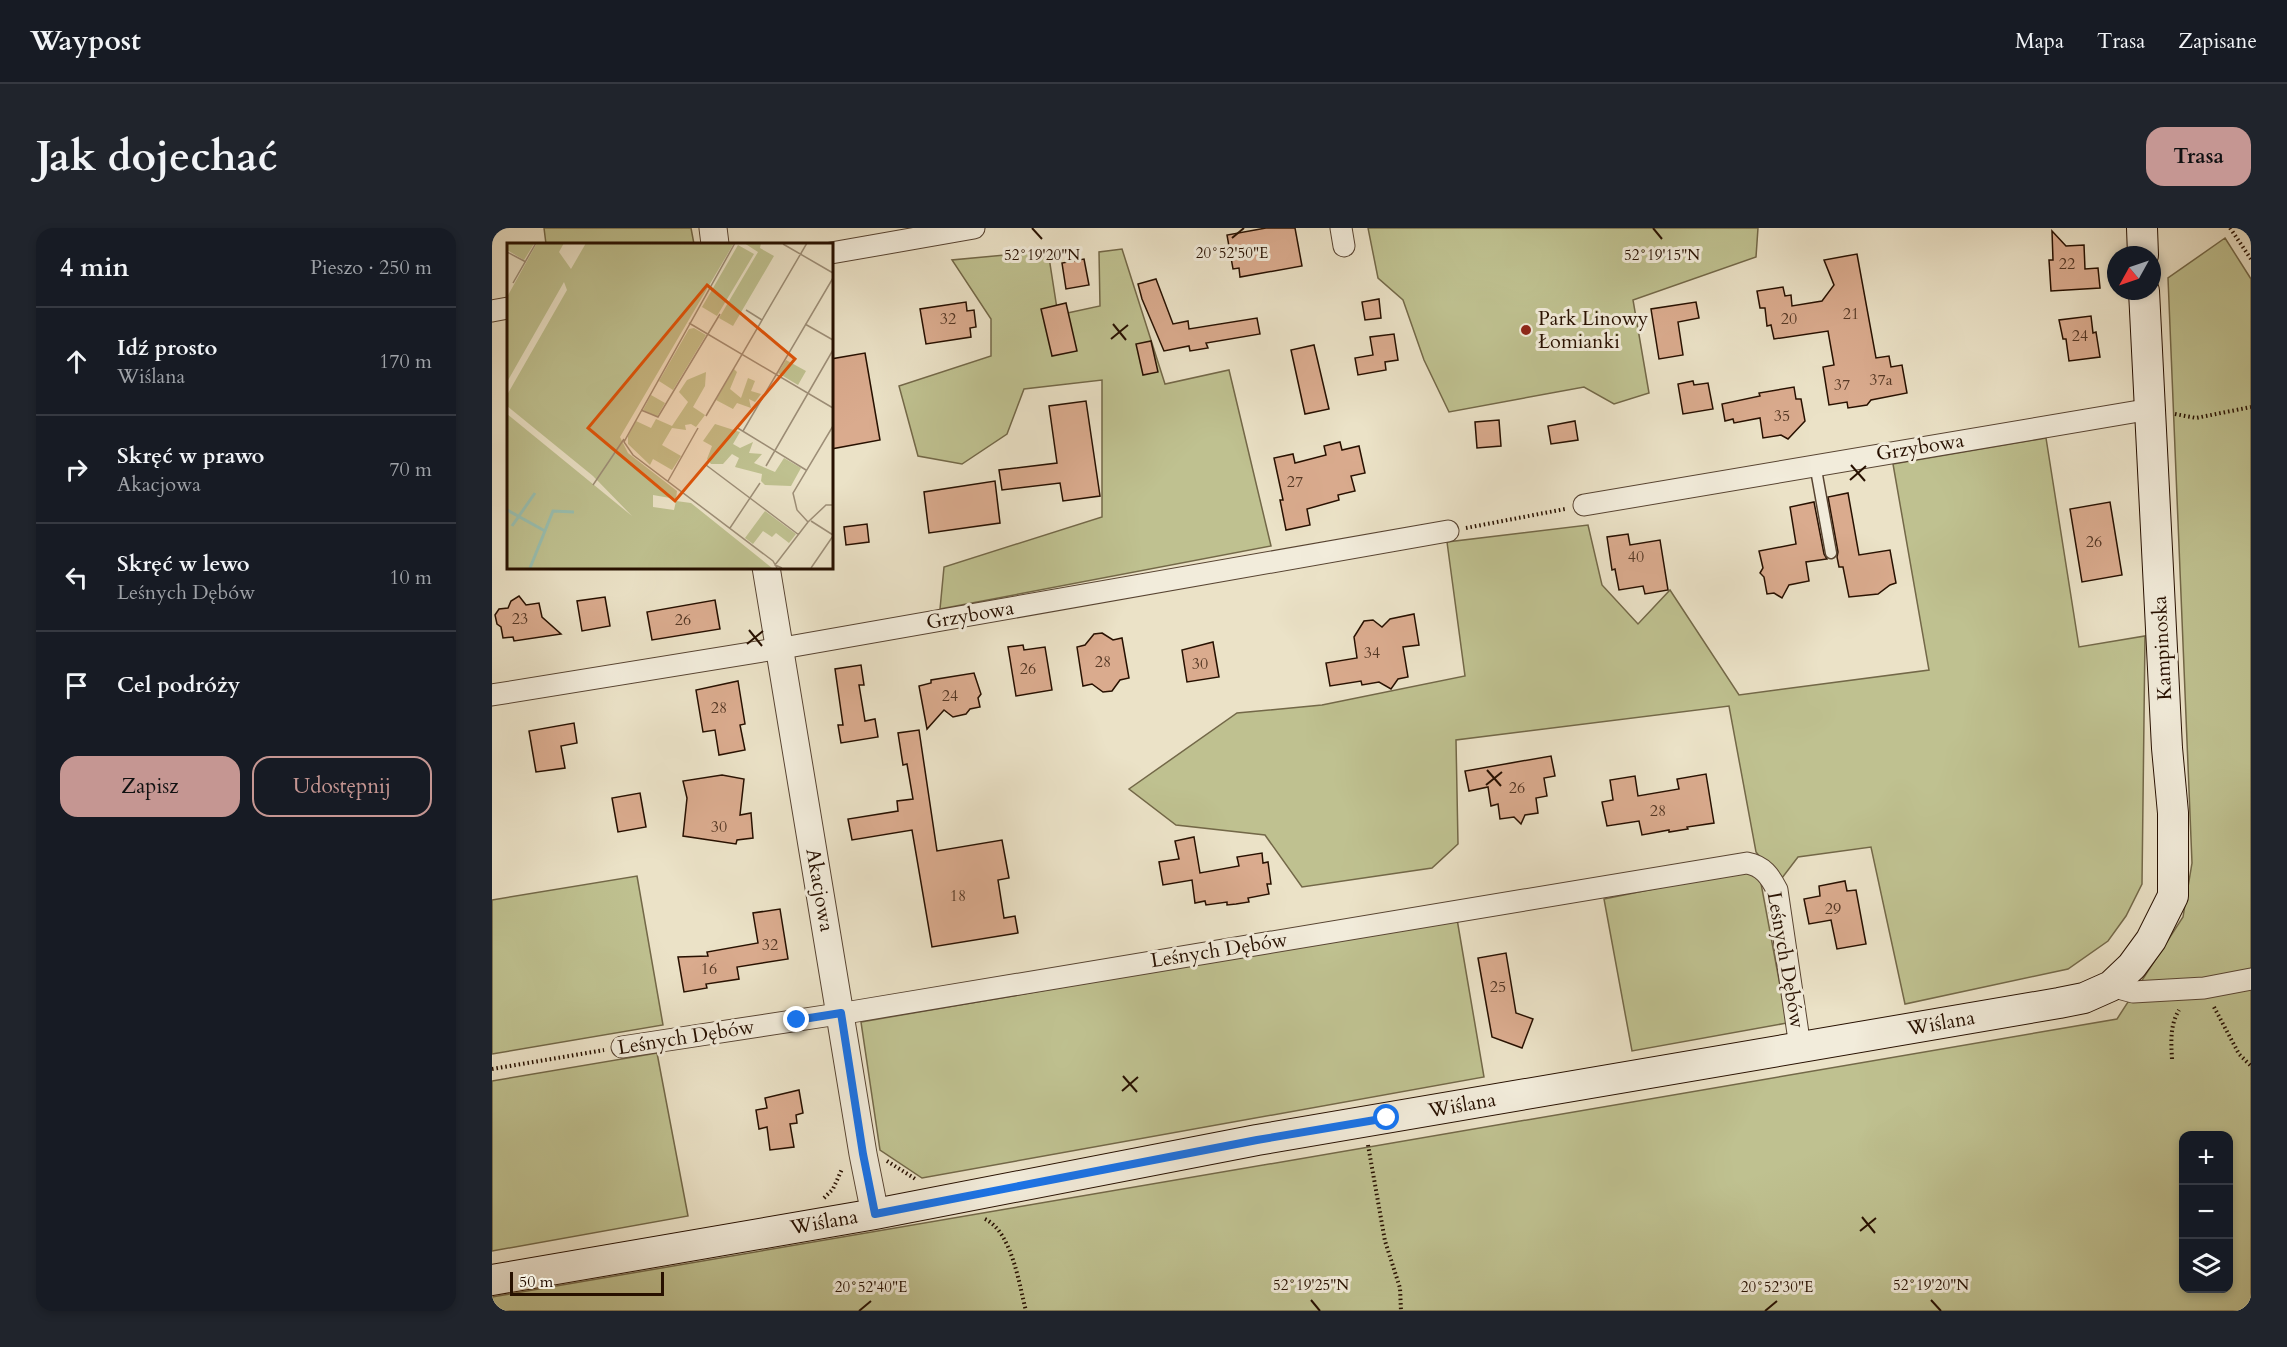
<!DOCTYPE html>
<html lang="pl">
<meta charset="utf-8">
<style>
:root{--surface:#171b24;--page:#20242c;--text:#f1f3f6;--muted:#9ea1a6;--line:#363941;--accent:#c59692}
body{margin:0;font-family:Cardo,serif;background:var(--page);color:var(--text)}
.controls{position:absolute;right:18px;bottom:18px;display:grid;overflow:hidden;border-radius:12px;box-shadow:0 3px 9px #0003}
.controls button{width:54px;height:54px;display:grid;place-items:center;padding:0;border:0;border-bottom:2px solid var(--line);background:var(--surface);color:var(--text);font:30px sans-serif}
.compass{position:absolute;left:1615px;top:18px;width:54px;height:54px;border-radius:50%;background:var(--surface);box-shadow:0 3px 9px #0003;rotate:230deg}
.scale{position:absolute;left:18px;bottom:15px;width:154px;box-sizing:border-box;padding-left:6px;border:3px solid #271000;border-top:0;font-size:16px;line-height:21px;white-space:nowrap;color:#271000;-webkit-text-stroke:4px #f2ecdb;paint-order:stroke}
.stop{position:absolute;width:18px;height:18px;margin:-14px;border:4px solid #1a73e8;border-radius:50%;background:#fff}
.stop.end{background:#1a73e8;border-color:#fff;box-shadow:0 2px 6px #0008}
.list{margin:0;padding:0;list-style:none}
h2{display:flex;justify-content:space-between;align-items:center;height:78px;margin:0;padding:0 24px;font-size:26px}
h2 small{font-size:20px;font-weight:400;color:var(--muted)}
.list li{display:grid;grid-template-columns:39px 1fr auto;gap:18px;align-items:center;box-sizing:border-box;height:108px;padding:0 24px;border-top:2px solid var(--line)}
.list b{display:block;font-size:22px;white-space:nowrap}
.list p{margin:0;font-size:20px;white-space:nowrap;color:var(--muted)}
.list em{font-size:20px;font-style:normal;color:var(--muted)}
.actions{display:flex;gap:12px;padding:18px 24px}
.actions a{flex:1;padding:14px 0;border:2px solid var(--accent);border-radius:18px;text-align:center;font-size:21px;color:var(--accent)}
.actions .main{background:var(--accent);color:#111}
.icon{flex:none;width:33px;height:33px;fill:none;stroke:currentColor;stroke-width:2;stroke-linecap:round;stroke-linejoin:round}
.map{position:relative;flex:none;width:1759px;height:1083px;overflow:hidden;border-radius:18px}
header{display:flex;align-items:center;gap:36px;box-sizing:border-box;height:84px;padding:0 30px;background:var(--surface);border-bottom:2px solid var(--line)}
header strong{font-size:28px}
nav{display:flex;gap:33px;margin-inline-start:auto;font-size:21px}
.intro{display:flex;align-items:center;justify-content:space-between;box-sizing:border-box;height:144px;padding:0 36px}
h1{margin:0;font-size:42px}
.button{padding:15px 27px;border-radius:18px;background:var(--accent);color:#111;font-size:21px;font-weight:700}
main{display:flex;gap:36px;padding:0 36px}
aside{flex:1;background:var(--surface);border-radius:18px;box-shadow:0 3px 9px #0003}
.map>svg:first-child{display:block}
</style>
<header>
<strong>Waypost</strong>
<nav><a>Mapa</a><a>Trasa</a><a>Zapisane</a></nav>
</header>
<div class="intro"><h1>Jak dojechać</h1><a class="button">Trasa</a></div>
<main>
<aside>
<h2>4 min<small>Pieszo · 250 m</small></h2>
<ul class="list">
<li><svg class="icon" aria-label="ahead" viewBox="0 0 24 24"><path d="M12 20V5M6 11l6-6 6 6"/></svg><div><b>Idź prosto</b><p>Wiślana</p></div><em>170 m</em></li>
<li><svg class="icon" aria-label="right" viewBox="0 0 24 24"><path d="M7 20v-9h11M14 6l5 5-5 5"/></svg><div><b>Skręć w prawo</b><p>Akacjowa</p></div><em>70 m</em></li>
<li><svg class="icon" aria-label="left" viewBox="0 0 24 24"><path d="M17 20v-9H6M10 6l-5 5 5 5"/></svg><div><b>Skręć w lewo</b><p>Leśnych Dębów</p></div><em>10 m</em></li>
<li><svg class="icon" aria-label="arrive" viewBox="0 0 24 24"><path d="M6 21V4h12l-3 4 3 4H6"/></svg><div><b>Cel podróży</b></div></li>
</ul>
<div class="actions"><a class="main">Zapisz</a><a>Udostępnij</a></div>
</aside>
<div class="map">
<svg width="1759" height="1083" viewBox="0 0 1759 1083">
<rect width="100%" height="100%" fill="#ebe2c7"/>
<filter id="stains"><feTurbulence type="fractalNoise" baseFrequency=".00333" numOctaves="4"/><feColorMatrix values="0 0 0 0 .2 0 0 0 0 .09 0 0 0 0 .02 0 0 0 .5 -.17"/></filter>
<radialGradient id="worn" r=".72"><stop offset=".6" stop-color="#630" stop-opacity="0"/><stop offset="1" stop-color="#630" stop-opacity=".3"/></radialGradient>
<!-- green -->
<g fill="#bfc190" stroke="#736848" stroke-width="1.5" fill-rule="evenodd">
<path d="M 52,0 L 199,0 L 202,16 L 54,16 Z"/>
<path d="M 876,0 L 1266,0 L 1264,29 L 1141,72 L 1157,165 L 1122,176 L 1092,159 L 957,184 L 932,132 L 911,72 L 886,50 Z"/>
<path d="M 1733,10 L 1759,51 L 1759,1083 L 0,1083 L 0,1069 L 1625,791 L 1691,689 L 1700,635 L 1676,50 ZM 1692,908 L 1736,908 L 1736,1060 L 1692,1060 Z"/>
<path d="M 630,21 L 673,156 L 737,142 L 779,318 L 448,381 L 452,339 L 610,289 L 610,152 L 532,161 L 515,206 L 470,236 L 426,228 L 407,158 L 499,128 L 499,91 L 460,32 L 556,23 L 566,87 L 608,78 L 607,24 Z"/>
<path d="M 1554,210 L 1587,419 L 1653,408 L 1650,656 L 1634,688 L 1616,713 L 1576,741 L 1413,776 L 1379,619 L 1306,629 L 1290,650 L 1277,640 L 1264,624 L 1237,478 L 964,512 L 966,616 L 940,640 L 810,659 L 773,607 L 684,597 L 637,561 L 745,485 L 830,477 L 973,448 L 955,314 L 1096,297 L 1110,357 L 1146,396 L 1178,362 L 1247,467 L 1437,442 L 1401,236 Z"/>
<path d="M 1260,641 L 1268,650 L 1295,795 L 1140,823 L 1112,671 Z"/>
<path d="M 145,648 L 171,797 L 0,826 L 0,672 Z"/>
<path d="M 965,691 L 992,849 L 430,950 L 388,922 L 369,794 Z"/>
<path d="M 165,825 L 196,988 L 0,1023 L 0,853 Z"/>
</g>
<!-- building -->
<g fill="#daab8e" stroke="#271000" stroke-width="1.5">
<path d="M 774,0 L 803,0 L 810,38 L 748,49 L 747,40 L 741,41 L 735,7 Z"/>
<path d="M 1560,3 L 1574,18 L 1592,17 L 1593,41 L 1606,40 L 1608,60 L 1559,63 L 1557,32 L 1561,32 Z"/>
<path d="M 1365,26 L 1384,130 L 1397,128 L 1399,139 L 1410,137 L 1415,165 L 1379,172 L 1375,177 L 1356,180 L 1355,174 L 1337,177 L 1331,139 L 1342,137 L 1336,103 L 1282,111 L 1279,97 L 1275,98 L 1273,80 L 1268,80 L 1265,63 L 1291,59 L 1293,68 L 1299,67 L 1300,78 L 1330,73 L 1342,57 L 1332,32 Z"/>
<path d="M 592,31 L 597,57 L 574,61 L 570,35 Z"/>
<path d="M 664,51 L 681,96 L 696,93 L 697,101 L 765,90 L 768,106 L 714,115 L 716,120 L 698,123 L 697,118 L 672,123 L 650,71 L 646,56 Z"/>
<path d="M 887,71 L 889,90 L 873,92 L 870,74 Z"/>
<path d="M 474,74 L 475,83 L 482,82 L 484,99 L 478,100 L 479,109 L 434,116 L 428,81 Z"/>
<path d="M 1204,74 L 1207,90 L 1186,94 L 1191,127 L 1167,131 L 1159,81 Z"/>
<path d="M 574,75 L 585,123 L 560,128 L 549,81 Z"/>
<path d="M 1599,88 L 1601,105 L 1604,104 L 1608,129 L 1577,133 L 1574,111 L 1571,111 L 1567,92 Z"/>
<path d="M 902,106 L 906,132 L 893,134 L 894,142 L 866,147 L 863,130 L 881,127 L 878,109 Z"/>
<path d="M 659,113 L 666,144 L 651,147 L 644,116 Z"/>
<path d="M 822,117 L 837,181 L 813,186 L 799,122 Z"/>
<path d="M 373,125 L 388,212 L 339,221 L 339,131 Z"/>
<path d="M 1201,153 L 1202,157 L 1216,155 L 1221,181 L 1191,186 L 1186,156 Z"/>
<path d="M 1302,159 L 1304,171 L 1309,171 L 1313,193 L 1296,211 L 1289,207 L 1271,210 L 1268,190 L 1242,195 L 1241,191 L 1233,193 L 1230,176 L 1268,168 L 1267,165 Z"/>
<path d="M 594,173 L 608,268 L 571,273 L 568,255 L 510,262 L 507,242 L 565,235 L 557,178 Z"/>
<path d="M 1007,192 L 1009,218 L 985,220 L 983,194 Z"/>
<path d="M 1083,193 L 1086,212 L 1059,216 L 1056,198 Z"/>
<path d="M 848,214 L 850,222 L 867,218 L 873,245 L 859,248 L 863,263 L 846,267 L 847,272 L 815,281 L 818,297 L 794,302 L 788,272 L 791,272 L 782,230 L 801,226 L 803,235 L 834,227 L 832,218 Z"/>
<path d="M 503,253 L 508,295 L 437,305 L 432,264 Z"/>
<path d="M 1356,265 L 1367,327 L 1398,322 L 1404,355 L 1398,357 L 1386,366 L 1357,369 L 1351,339 L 1347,339 L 1345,329 L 1346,324 L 1336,269 Z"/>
<path d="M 1322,274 L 1332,326 L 1335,331 L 1314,334 L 1317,353 L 1297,357 L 1290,370 L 1282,365 L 1275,366 L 1272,349 L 1268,345 L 1271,340 L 1267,323 L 1304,316 L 1298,279 Z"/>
<path d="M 1618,274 L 1630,347 L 1590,354 L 1578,281 Z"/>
<path d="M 375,296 L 377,314 L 354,317 L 352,299 Z"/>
<path d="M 1136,306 L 1138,317 L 1168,312 L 1176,362 L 1153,366 L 1151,358 L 1127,362 L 1123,341 L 1120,342 L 1115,309 Z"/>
<path d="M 27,368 L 34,377 L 47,375 L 50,389 L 69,406 L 22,413 L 21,409 L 11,410 L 9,399 L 5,396 L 3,387 L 7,381 L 16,380 L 19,373 Z"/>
<path d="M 113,369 L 118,398 L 90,403 L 85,373 Z"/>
<path d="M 223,372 L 228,401 L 160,412 L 155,384 Z"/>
<path d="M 922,386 L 927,417 L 911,419 L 916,449 L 906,451 L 899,461 L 887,454 L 870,457 L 869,453 L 838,458 L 834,435 L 865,430 L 862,409 L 872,393 L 881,392 L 890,399 L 898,391 Z"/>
<path d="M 610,405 L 621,412 L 630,410 L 637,450 L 628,452 L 620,463 L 611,464 L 600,456 L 591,458 L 585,419 L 593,417 L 602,406 Z"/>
<path d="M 721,414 L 727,449 L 695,454 L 690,422 Z"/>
<path d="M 531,417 L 532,422 L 553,419 L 560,462 L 524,468 L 516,419 Z"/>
<path d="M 369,437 L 372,457 L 367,457 L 373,493 L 383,491 L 386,509 L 349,515 L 346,497 L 351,497 L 343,441 Z"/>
<path d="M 482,445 L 489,466 L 486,470 L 488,479 L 478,481 L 474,486 L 461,489 L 452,482 L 435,501 L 427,458 L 439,455 L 439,452 Z"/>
<path d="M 246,453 L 253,496 L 248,497 L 253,522 L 227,527 L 223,502 L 211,504 L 204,462 Z"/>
<path d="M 82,495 L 85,515 L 69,518 L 73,540 L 44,544 L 37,503 Z"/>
<path d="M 427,502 L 445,623 L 510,612 L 517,650 L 506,652 L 512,690 L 523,688 L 526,705 L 440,719 L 420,602 L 360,612 L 356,591 L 406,583 L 405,573 L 421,571 L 415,536 L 411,537 L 406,505 Z"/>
<path d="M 1059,528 L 1063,548 L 1052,550 L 1055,568 L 1044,570 L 1046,585 L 1033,587 L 1029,596 L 1022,589 L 1008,591 L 1006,576 L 999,578 L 996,559 L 977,563 L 973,543 Z"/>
<path d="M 1214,546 L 1222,595 L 1195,599 L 1196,601 L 1177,604 L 1177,602 L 1150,607 L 1147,593 L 1115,598 L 1110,574 L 1121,572 L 1118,552 L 1143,548 L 1146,568 L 1187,561 L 1185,551 Z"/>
<path d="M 230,547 L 252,551 L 248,587 L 259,585 L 261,610 L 245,612 L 244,616 L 191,608 L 195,570 L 191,553 Z"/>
<path d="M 148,565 L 154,599 L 126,604 L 120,570 Z"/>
<path d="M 702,609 L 708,645 L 747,638 L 745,629 L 770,625 L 771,635 L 776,634 L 779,656 L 775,656 L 777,666 L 756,670 L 757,674 L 744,676 L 735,677 L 735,674 L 714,677 L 713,673 L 703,675 L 700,652 L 671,657 L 667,634 L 687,631 L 683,613 Z"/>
<path d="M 1353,653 L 1355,663 L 1364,662 L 1374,716 L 1345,721 L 1339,692 L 1317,696 L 1312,671 L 1328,668 L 1327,658 Z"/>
<path d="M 288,681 L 296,731 L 245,739 L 247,751 L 214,756 L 215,760 L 192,764 L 186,729 L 216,728 L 215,724 L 266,715 L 261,685 Z"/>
<path d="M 1014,725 L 1024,785 L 1041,791 L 1030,820 L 1000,809 L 986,730 Z"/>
<path d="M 307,862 L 311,885 L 304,887 L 305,895 L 298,896 L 302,919 L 278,922 L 275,899 L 267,901 L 264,882 L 275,880 L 273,870 Z"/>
</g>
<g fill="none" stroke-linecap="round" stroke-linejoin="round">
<!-- service casing -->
<g stroke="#584432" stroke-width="13">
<path id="service" d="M 1323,236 L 1339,325"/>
</g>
<!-- minor casing -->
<g stroke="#584432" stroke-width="23">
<g id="minor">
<path d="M 849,0 L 852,18"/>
<path d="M 339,25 L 482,0"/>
<path d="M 0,83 L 16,80"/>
<path d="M 1092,277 L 1659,181"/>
<path d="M 0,467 L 302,418 L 956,303"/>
<path d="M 1619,758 L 1641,764 L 1712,760 L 1759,751"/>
<path d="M 130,819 L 359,784 L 1255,635 C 1271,638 1278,648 1285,662 L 1308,819"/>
</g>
</g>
<!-- tertiary casing -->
<g stroke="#584432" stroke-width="29">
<g id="tertiary">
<path d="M 221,0 L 223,16"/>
<path d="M 274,339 L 371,926 L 383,986"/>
</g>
</g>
<!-- secondary casing -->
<g stroke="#271000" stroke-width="32">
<g id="secondary">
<path d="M 1650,0 L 1651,27"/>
<path d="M 0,1052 L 383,986 L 765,912 L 1567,775 L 1592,770 L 1619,758 L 1640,738 L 1659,712 L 1681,668 L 1681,585 L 1675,520 L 1652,63"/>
</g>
</g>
<!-- path -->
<g stroke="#271000" stroke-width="4" stroke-dasharray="1.5 3" stroke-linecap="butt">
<path d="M 1738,0 L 1759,31"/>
<path d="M 1683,186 L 1704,190 L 1759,179"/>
<path d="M 974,300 L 1073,281"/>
<path d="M 1722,779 L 1747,826 L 1759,838"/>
<path d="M 1680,831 C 1679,813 1678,797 1687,782"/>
<path d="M 0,841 L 112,822"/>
<path d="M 876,917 L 893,1013 L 908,1060 L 909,1083"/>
<path d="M 395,933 L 425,952"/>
<path d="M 332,970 L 341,961 L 350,941"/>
<path d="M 493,991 C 520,1004 527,1056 534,1083"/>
</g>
<!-- service -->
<use href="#service" stroke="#f2ecdb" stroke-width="10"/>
<!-- minor -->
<use href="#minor" stroke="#f2ecdb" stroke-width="21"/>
<!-- tertiary -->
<use href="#tertiary" stroke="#f2ecdb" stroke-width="27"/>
<!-- secondary -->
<use href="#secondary" stroke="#f2ecdb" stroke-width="30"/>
</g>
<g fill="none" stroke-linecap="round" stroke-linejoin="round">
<!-- route -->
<path stroke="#1a73e8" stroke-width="8" d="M 305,792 L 349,785 L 371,926 L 383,986 L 765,912 L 895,890"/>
</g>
<!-- ticks -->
<path fill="none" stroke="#271000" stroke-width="2" d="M 540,0 L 550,11M 1161,0 L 1170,11M 740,10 L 752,0M 621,96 L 634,112M 619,111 L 636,97M 1359,237 L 1373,253M 1358,252 L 1374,238M 257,402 L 270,418M 255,416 L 271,403M 995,542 L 1009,558M 994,557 L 1010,544M 631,848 L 645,864M 630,863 L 646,849M 1370,989 L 1383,1005M 1368,1003 L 1384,990M 819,1072 L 828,1083M 1439,1072 L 1449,1083M 367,1083 L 379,1073M 1273,1083 L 1285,1073"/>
<!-- markers -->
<circle fill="#8f2418" stroke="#f2ecdb" stroke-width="2" cx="1034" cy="102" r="6"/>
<g text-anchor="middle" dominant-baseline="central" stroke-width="6" stroke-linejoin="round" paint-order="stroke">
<!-- number labels -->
<g font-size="16" fill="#543724">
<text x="1575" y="36">22</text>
<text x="1359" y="86">21</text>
<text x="456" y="91">32</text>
<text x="1297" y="91">20</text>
<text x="1588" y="108">24</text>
<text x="1389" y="152">37a</text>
<text x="1350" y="157">37</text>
<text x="1290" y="188">35</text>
<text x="803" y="254">27</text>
<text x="1602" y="314">26</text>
<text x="1144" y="329">40</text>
<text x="28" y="391">23</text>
<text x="191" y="392">26</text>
<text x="880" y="425">34</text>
<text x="611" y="434">28</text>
<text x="708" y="436">30</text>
<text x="536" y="441">26</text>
<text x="458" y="468">24</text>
<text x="227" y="480">28</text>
<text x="1025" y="560">26</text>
<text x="1166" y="583">28</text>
<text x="227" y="599">30</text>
<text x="466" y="668">18</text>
<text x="1341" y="681">29</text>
<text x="278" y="717">32</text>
<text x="217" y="741">16</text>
<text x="1006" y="759">25</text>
</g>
<!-- poi labels -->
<g font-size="20" fill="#271000" stroke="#f2ecdb" text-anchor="start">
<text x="1046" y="90">Park Linowy<tspan x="1046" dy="23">Łomianki</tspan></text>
</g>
<!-- street labels -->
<g font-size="20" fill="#271000" stroke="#f2ecdb">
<text transform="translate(1428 219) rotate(-9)">Grzybowa</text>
<text transform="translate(478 387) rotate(-10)">Grzybowa</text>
<text transform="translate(1670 420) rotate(-93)">Kampinoska</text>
<text transform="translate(328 662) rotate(80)">Akacjowa</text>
<text transform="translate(727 722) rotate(-9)">Leśnych Dębów</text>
<text transform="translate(1294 732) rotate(80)">Leśnych Dębów</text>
<text transform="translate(1449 795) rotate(-10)">Wiślana</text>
<text transform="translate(194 809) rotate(-9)">Leśnych Dębów</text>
<text transform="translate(970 877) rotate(-10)">Wiślana</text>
<text transform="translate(332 994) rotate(-10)">Wiślana</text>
</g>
</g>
<!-- overview -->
<g transform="translate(15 15)">
<rect width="326" height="326" fill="#ebe2c7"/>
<path d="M 0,0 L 26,0 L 27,1 L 17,17 L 0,7 ZM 30,0 L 57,0 L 52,9 L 64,26 L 79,0 L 227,0 L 113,194 L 121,210 L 170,248 L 169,256 L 146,252 L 146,264 L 167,267 L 169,258 L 184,260 L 265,325 L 0,325 L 0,171 L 125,273 L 86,233 L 0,163 L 0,152 L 60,47 L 57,39 L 0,139 L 0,54 ZM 237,0 L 254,0 L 253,5 L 267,13 L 226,83 L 212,75 L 251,9 ZM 231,2 L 247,11 L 210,73 L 195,64 ZM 187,85 L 199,92 L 166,147 L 152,138 L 182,86 ZM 279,117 L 299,128 L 291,142 L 271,130 ZM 227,126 L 230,129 L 223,146 L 234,155 L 241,135 L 248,138 L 244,148 L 254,151 L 248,159 L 242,156 L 244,165 L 230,160 L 226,166 L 209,157 ZM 199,129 L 198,143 L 186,164 L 198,172 L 189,184 L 184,181 L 178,182 L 179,187 L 165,185 L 155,202 L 174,213 L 165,227 L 146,216 L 143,222 L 121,201 L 121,193 L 129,178 L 144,185 L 149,176 L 165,183 L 181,159 L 172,149 L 180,137 ZM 144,152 L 158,160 L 150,174 L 136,167 ZM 208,181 L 233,189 L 226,201 L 233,205 L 246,199 L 242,210 L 255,211 L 247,220 L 268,229 L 277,215 L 294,225 L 284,243 L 258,242 L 254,238 L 255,231 L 228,224 L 232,215 L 225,211 L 216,221 L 204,221 L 200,216 L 205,203 L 196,198 ZM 258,268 L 289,291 L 282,300 L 269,290 L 265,294 L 256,288 L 246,301 L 238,295 Z" fill="#bfc190"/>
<path fill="none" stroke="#99bfb0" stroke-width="3" d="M 0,267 L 38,288M 5,283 L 28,250M 23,325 L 46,268 L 67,269"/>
<path fill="none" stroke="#9d8e77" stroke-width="1.5" d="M 228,0 L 117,199 L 126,212 L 266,318 L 270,325M 276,1 L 326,30M 0,9 L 19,19M 6,40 L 29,0M 239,67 L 255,77M 182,80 L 326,165M 298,81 L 326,97M 134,167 L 151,174 L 213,71M 199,173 L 300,0M 229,184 L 299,227M 236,188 L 326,35M 199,222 L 292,292M 259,223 L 326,107M 161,238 L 191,185M 86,242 L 117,196M 304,278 L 326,292M 301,279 L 290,267 L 286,250 L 326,183M 223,285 L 253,240M 275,325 L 268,322 L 301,279 L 319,262 L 326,262M 304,325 L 326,293"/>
<path fill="#de550b" fill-opacity="0.15" stroke="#de550b" stroke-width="3" d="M 200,42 L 288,116 L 168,258 L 81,185 Z"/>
<rect width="326" height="326" fill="none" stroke="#271000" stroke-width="3"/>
</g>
<g font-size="15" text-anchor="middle" fill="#271000" stroke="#f2ecdb" stroke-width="6" stroke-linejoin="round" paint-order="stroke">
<text x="740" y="30">20°52'50"E</text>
<text x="550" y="32">52°19'20"N</text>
<text x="1170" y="32">52°19'15"N</text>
<text x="819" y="1062">52°19'25"N</text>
<text x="1439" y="1062">52°19'20"N</text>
<text x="379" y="1064">20°52'40"E</text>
<text x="1285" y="1064">20°52'30"E</text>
</g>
<rect width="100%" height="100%" filter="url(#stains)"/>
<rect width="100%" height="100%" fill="url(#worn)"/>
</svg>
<div class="controls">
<button>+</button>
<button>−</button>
<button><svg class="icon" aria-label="layers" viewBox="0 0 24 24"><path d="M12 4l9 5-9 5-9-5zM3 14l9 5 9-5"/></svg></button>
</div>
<svg class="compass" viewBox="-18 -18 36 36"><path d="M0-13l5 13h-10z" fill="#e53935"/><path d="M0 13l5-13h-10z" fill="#9ea1a6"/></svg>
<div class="scale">50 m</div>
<div class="stop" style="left:895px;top:890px"></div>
<div class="stop end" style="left:305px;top:792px"></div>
</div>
</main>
